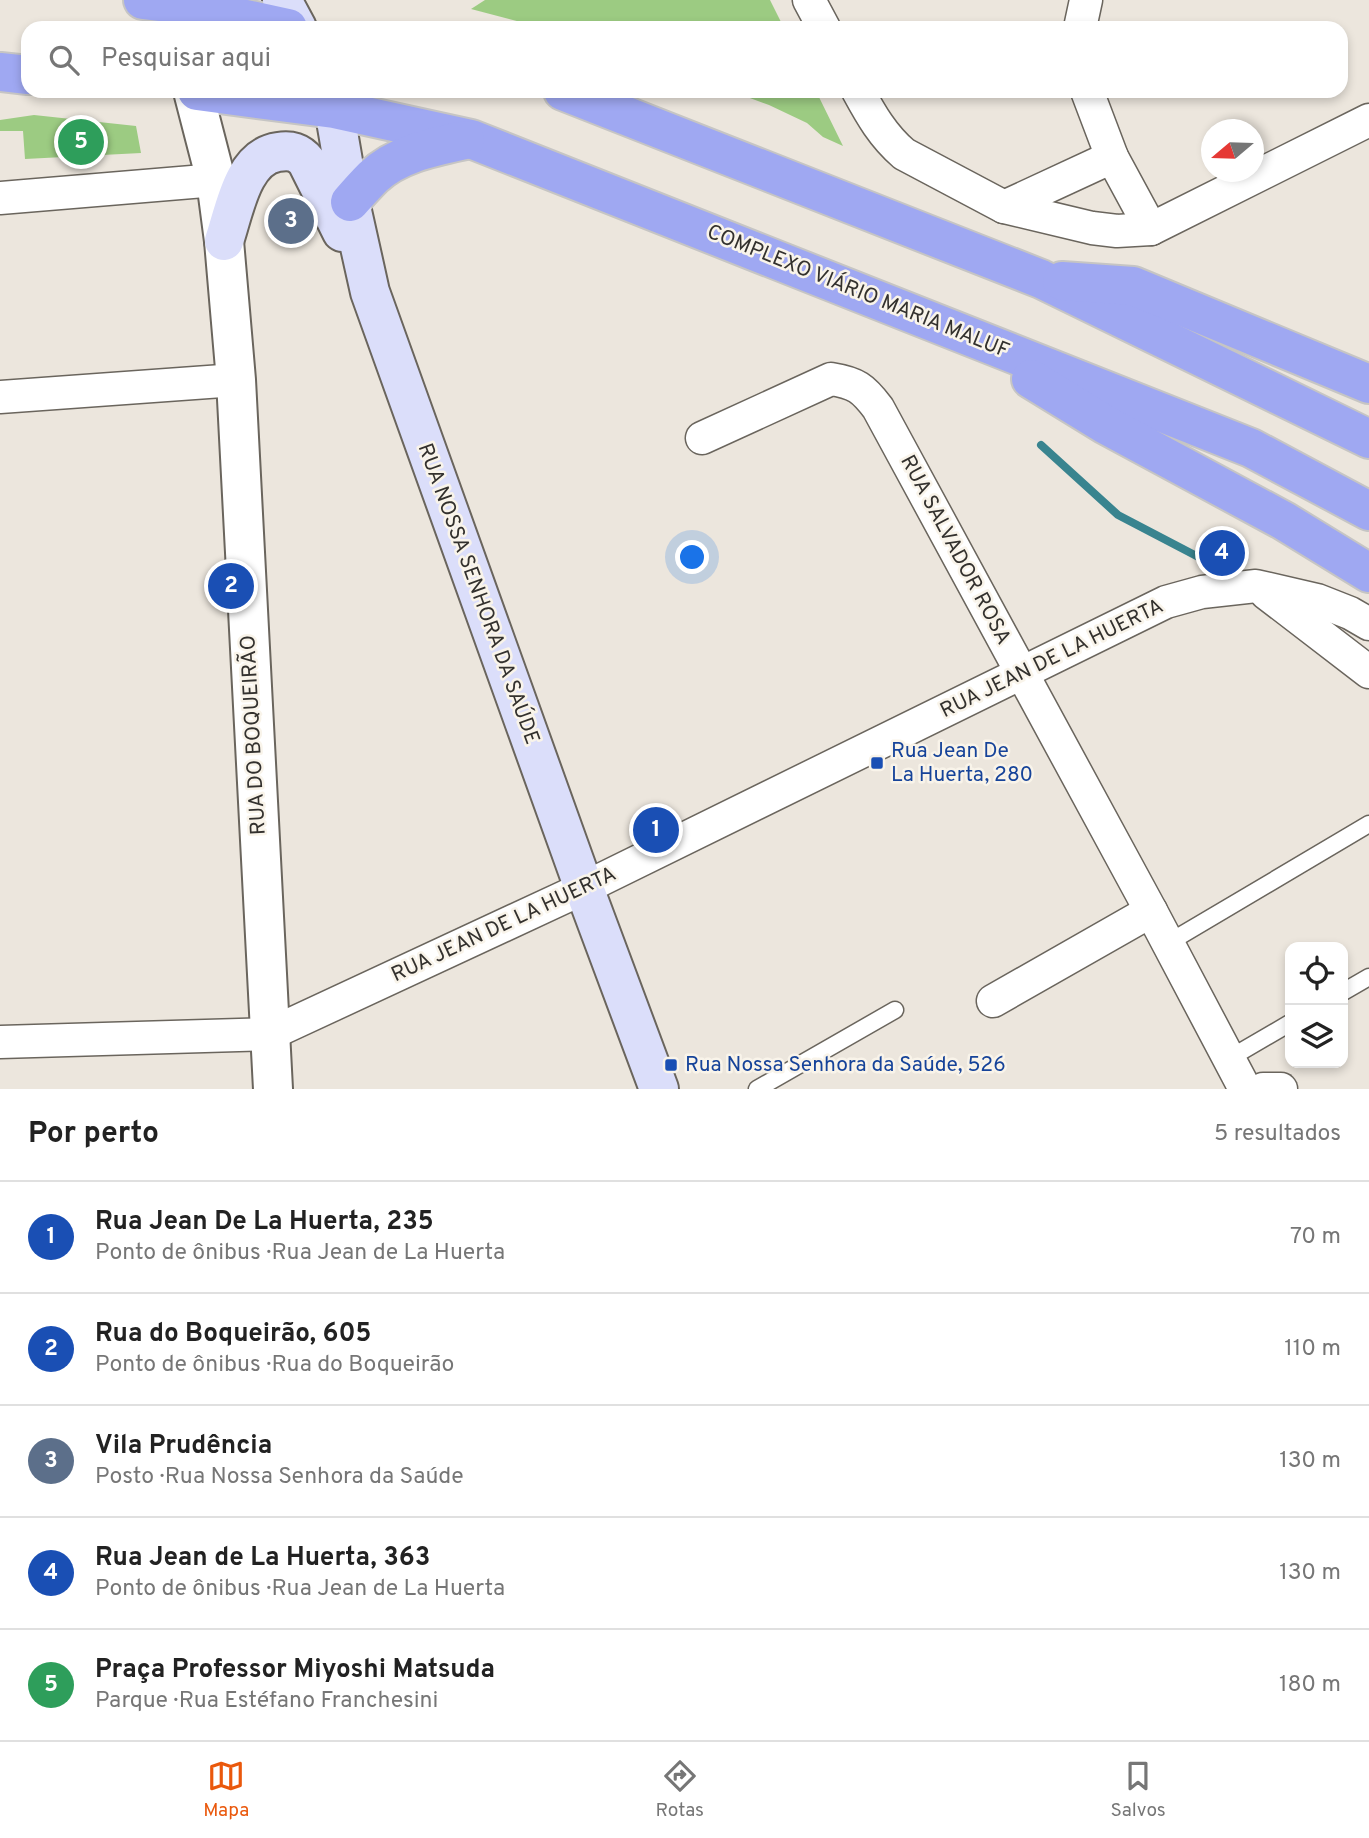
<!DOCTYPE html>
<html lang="pt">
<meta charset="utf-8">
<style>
:root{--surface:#fff;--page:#f2f2f2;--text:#222;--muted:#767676;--line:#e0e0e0;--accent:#ea580c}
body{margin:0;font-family:Overpass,sans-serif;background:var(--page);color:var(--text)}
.controls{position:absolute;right:21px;bottom:21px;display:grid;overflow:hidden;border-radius:14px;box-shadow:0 4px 10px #0003}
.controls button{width:63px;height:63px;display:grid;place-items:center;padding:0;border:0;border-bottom:2px solid var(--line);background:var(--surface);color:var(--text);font:35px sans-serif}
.compass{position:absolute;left:1201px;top:119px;width:63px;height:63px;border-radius:50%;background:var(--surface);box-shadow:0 4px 10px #0003;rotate:251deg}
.you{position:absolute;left:693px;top:558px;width:24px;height:24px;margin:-18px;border:5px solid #fff;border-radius:50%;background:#1a73e8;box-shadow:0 0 0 10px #1a73e833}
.badge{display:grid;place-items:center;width:46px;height:46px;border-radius:50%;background:var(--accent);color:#fff;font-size:23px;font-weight:700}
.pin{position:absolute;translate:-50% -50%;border:4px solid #fff;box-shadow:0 2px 7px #0006}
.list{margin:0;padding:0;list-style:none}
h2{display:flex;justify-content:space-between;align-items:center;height:91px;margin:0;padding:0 28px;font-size:30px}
h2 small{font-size:23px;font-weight:400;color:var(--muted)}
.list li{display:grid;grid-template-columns:46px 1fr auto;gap:21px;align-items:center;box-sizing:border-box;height:112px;padding:0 28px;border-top:2px solid var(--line)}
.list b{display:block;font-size:26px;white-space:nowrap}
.list p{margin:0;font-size:23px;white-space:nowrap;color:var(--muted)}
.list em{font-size:23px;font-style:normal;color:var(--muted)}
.icon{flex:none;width:38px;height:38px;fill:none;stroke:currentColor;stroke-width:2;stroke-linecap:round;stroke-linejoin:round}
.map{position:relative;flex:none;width:1369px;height:1089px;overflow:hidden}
.search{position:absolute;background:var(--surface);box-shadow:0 4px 10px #0003;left:21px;right:21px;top:21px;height:77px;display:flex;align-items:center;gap:18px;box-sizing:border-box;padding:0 24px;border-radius:21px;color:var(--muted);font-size:26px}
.sheet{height:651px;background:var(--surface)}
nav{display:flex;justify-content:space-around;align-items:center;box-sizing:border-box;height:98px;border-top:2px solid var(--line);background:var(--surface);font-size:19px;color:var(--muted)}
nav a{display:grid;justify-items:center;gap:4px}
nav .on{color:var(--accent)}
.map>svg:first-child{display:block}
</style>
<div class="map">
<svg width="1369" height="1089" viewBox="0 0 1369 1089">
<rect width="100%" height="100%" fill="#ece6dd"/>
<!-- green -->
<g fill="#9ccb82">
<path d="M 485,0 L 770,0 L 784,28 L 544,28 L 471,9 Z"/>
<path d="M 731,91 L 816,91 L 843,146 L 823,137 L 807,123 L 769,105 Z"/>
<path d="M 34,115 L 136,126 L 141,153 L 25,159 L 23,131 L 0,131 L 0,120 Z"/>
</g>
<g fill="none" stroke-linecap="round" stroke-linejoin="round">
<!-- stream -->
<path stroke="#39848f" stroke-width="8" d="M 1041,445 L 1118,515 L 1208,562"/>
<!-- service casing -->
<g stroke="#6a655d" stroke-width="19">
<g id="service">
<path d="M 1168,943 L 1369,824"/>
<path d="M 1343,992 L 1369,977"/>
<path d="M 1230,1058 L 1290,1023"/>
<path d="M 757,1089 L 895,1010"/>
</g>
</g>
<!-- minor casing -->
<g stroke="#6a655d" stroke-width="35">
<g id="minor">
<path d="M 809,0 L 824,28"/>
<path d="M 1080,28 L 1086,0"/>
<path d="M 858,91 C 871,115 883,136 904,154 L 1004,207 L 1092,228 L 1117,231 L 1151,229 L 1369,120"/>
<path d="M 1087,91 L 1112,157 L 1151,229"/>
<path d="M 0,198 L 216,180"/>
<path d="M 1004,207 L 1112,157"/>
<path d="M 0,397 L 236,380"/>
<path d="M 702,438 L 831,379 C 856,383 863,388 878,408 L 1151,911 L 1245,1089"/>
<path d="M 1266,593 L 1369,672"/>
<path d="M 993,1001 L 1151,911"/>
<path d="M 0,1042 L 270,1034 L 584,888 L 1166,602 L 1202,592 L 1256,586 L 1317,600 L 1350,613 L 1369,624"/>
<path d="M 1263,1089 L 1281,1089"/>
</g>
</g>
<!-- tertiary casing -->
<g stroke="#6a655d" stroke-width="42">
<path id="tertiary" d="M 193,91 L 216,180 L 224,241 L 236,380 L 273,1089"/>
</g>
<!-- secondary casing -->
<g stroke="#6a655d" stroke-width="42">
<g id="secondary">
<path d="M 282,0 L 297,28"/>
<path d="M 326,91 L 334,109 L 350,202 L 370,292 L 584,888 L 659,1089"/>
<path d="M 224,241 C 234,212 242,157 278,152 C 291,150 299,152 307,162 L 342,232"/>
</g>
</g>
<!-- trunk casing -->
<g stroke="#c6c5c4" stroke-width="42">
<g id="trunk">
<path d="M 143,0 L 175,4 L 288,28"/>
<path d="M 0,72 L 28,75"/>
<path d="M 197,91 L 334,109 L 471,139 L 1251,448 L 1369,511"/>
<path d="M 563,91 L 1041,279 L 1369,439"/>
<path d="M 350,202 C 357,194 365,185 373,177 C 397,154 433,147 465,140"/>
<path d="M 1062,281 L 1133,286 L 1369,384"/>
<path d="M 1031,379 L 1106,425 L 1284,521 L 1369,573"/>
</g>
</g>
<!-- service -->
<use href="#service" stroke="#fff" stroke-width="16"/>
<!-- minor -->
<use href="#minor" stroke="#fff" stroke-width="32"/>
<!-- tertiary -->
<use href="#tertiary" stroke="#fff" stroke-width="38"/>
<!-- secondary -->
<use href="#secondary" stroke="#dbdefa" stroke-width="38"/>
<!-- trunk -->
<use href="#trunk" stroke="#9fa8f2" stroke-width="38"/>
</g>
<!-- markers -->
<g fill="#1a4fb4" stroke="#f9f4ea" stroke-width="2.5">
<rect x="870" y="756" width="14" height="14" rx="3.5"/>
<rect x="664" y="1058" width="14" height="14" rx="3.5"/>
</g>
<g text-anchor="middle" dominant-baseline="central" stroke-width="5" stroke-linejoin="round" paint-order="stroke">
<!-- street labels -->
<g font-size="21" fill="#33312e" stroke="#f9f4ea">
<text transform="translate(858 292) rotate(22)">COMPLEXO VIÁRIO MARIA MALUF</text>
<text transform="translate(955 550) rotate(62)">RUA SALVADOR ROSA</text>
<text transform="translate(478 594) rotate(70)">RUA NOSSA SENHORA DA SAÚDE</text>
<text transform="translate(1052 659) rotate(-26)">RUA JEAN DE LA HUERTA</text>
<text transform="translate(254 735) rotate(-93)">RUA DO BOQUEIRÃO</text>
<text transform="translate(504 925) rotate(-25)">RUA JEAN DE LA HUERTA</text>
</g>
<!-- transit labels -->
<g font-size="21" fill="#164399" stroke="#f9f4ea" text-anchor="start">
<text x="891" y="751">Rua Jean De<tspan x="891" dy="24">La Huerta, 280</tspan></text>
<text x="685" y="1065">Rua Nossa Senhora da Saúde, 526</text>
</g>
</g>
</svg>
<div class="controls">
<button><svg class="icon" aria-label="locate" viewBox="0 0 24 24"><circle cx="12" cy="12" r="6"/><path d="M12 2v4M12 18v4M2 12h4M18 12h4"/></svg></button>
<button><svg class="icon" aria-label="layers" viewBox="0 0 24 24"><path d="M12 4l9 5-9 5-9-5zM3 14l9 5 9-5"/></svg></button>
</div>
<svg class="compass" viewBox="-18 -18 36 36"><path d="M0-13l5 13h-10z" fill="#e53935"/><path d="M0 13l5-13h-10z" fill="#767676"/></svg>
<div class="you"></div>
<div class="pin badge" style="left:656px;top:830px;background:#1a4fb4">1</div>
<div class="pin badge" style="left:231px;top:586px;background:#1a4fb4">2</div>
<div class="pin badge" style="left:291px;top:221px;background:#5c6f8a">3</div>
<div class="pin badge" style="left:1222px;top:553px;background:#1a4fb4">4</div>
<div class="pin badge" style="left:81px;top:142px;background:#2e9e5b">5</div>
<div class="search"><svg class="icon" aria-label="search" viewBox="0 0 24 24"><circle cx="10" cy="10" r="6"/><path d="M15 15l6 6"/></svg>Pesquisar aqui</div>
</div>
<section class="sheet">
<h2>Por perto<small>5 resultados</small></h2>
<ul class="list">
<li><span class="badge" style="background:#1a4fb4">1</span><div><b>Rua Jean De La Huerta, 235</b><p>Ponto de ônibus · Rua Jean de La Huerta</p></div><em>70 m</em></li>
<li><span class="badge" style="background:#1a4fb4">2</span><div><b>Rua do Boqueirão, 605</b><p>Ponto de ônibus · Rua do Boqueirão</p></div><em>110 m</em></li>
<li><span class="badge" style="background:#5c6f8a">3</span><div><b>Vila Prudência</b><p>Posto · Rua Nossa Senhora da Saúde</p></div><em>130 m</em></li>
<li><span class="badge" style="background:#1a4fb4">4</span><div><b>Rua Jean de La Huerta, 363</b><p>Ponto de ônibus · Rua Jean de La Huerta</p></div><em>130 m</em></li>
<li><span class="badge" style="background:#2e9e5b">5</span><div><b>Praça Professor Miyoshi Matsuda</b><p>Parque · Rua Estéfano Franchesini</p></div><em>180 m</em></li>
</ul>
</section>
<nav>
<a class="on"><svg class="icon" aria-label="map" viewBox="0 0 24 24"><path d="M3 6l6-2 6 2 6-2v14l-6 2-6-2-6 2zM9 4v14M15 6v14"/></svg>Mapa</a>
<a><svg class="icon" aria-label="directions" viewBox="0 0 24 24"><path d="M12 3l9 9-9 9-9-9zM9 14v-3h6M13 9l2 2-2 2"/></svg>Rotas</a>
<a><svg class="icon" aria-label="saved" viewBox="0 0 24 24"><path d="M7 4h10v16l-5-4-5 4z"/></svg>Salvos</a>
</nav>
